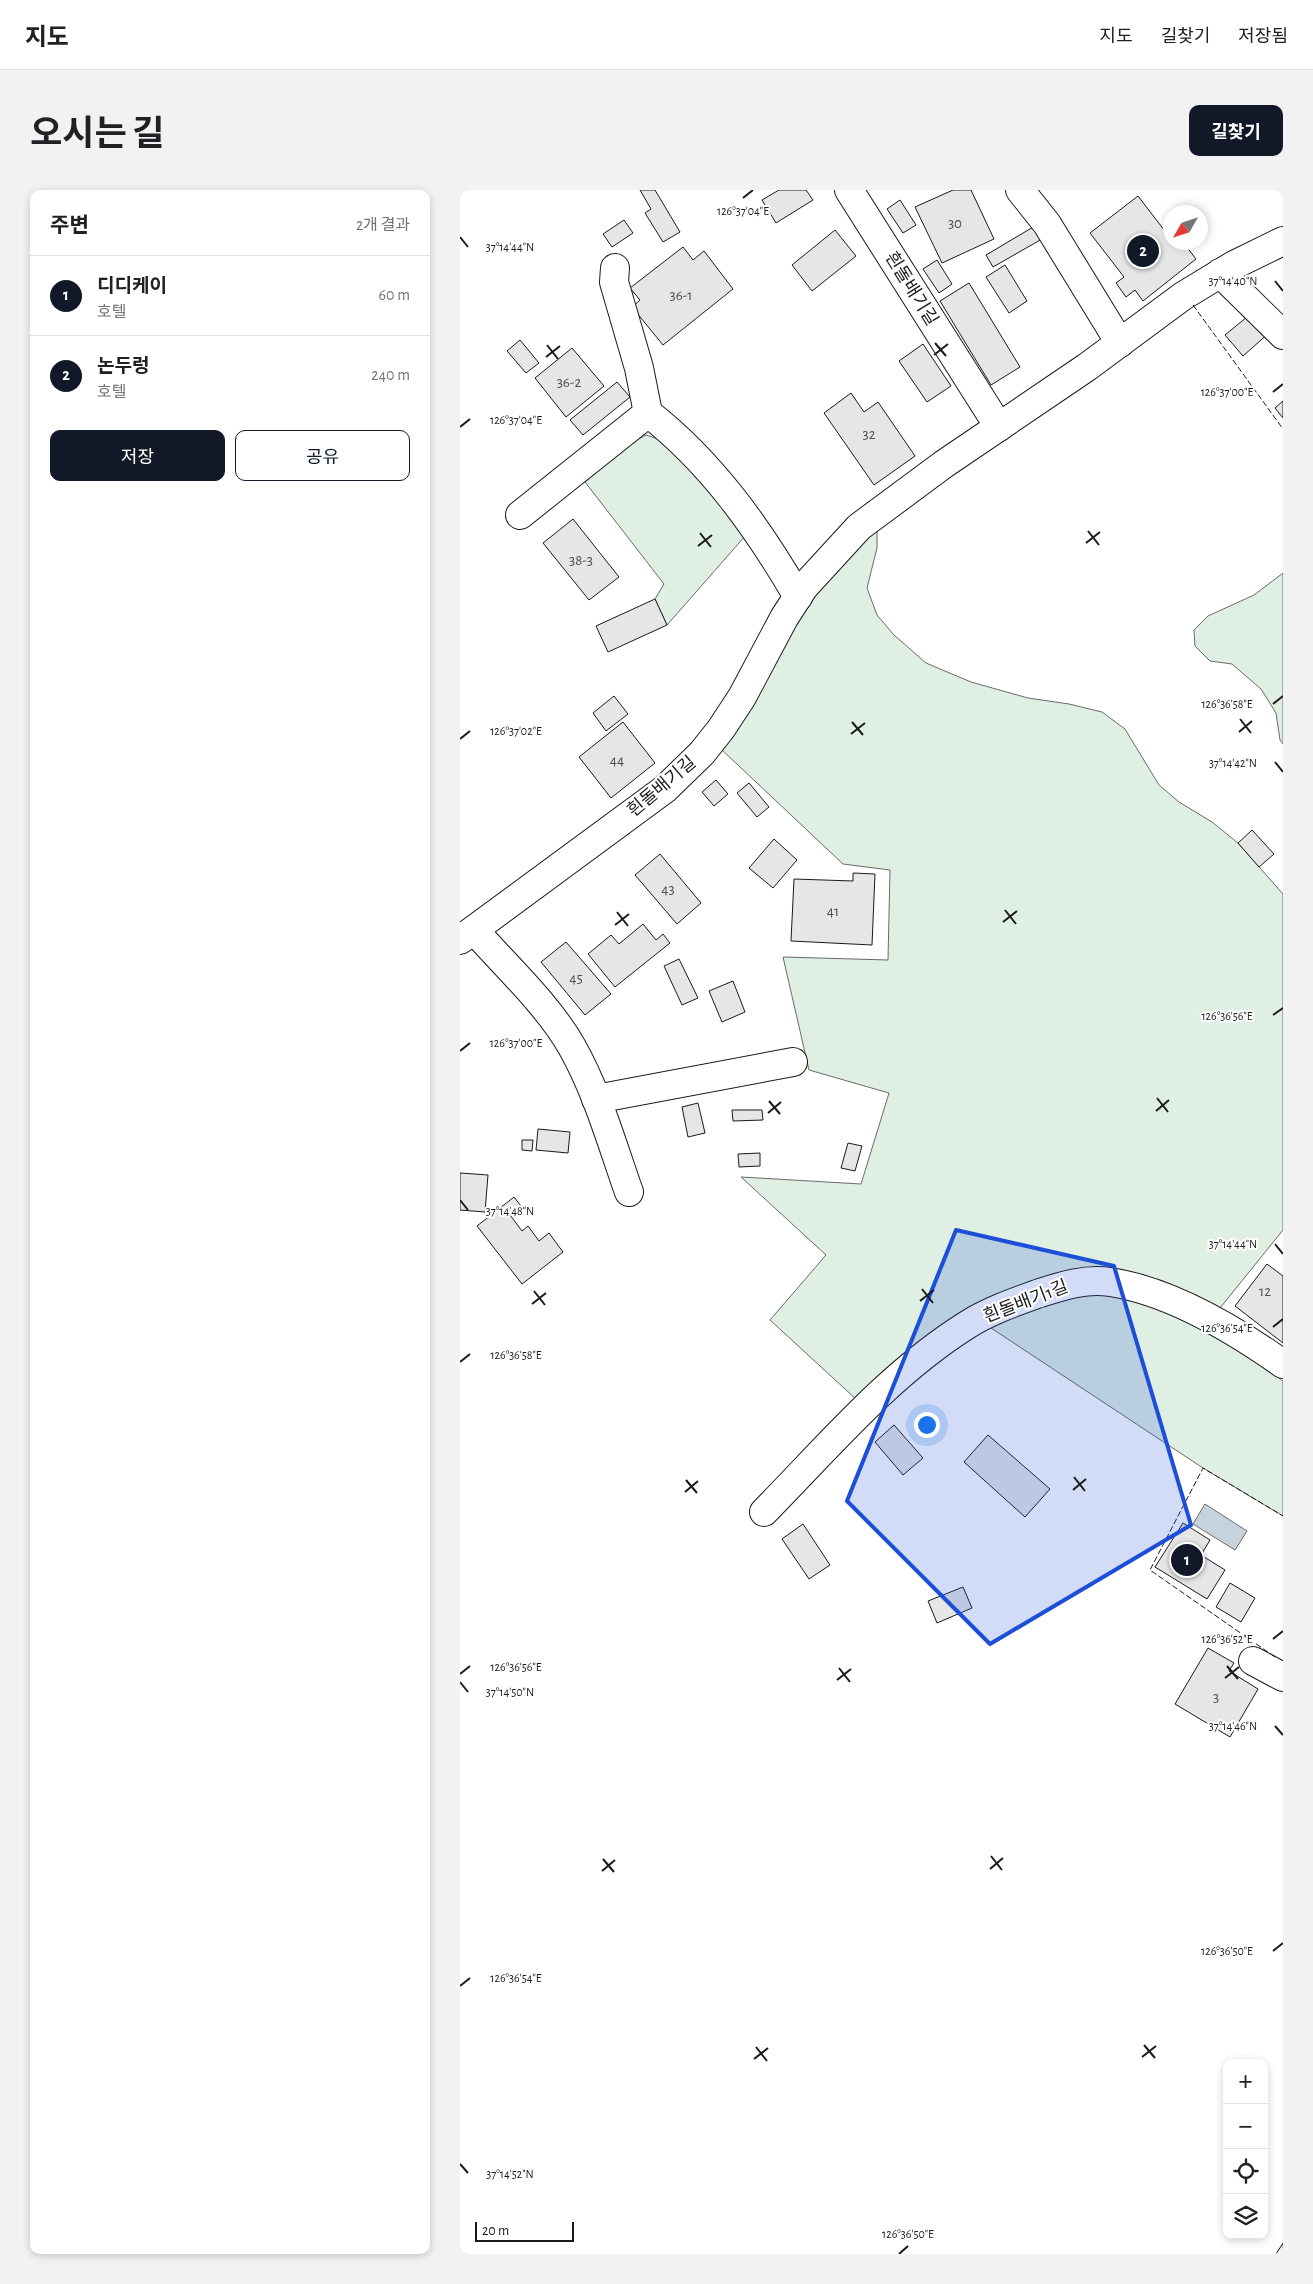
<!DOCTYPE html>
<html lang="ko">
<meta charset="utf-8">
<style>
:root{--surface:#fff;--page:#f2f2f2;--text:#202124;--muted:#757577;--line:#e0e0e0;--accent:#111827}
body{margin:0;font-family:"Alegreya Sans","Noto Sans KR",sans-serif;background:var(--page);color:var(--text)}
.controls{position:absolute;right:15px;bottom:15px;display:grid;overflow:hidden;border-radius:10px;box-shadow:0 2px 8px #0003}
.controls button{width:45px;height:45px;display:grid;place-items:center;padding:0;border:0;border-bottom:1px solid var(--line);background:var(--surface);color:var(--text);font:25px sans-serif}
.compass{position:absolute;left:703px;top:15px;width:45px;height:45px;border-radius:50%;background:var(--surface);box-shadow:0 2px 8px #0003;rotate:231deg}
.scale{position:absolute;left:15px;bottom:12px;width:99px;box-sizing:border-box;padding-left:5px;border:2px solid #1a1a1a;border-top:0;font-size:14px;line-height:18px;white-space:nowrap;color:#1a1a1a;-webkit-text-stroke:4px #fff;paint-order:stroke}
.you{position:absolute;left:466px;top:1234px;width:18px;height:18px;margin:-12px;border:4px solid #fff;border-radius:50%;background:#1a73e8;box-shadow:0 0 0 8px #1a73e833}
.badge{display:grid;place-items:center;width:32px;height:32px;border-radius:50%;background:var(--accent);color:#fff;font-size:16px;font-weight:700}
.pin{position:absolute;translate:-50% -50%;border:2px solid #fff;box-shadow:0 1px 5px #0006}
.list{margin:0;padding:0;list-style:none}
h2{display:flex;justify-content:space-between;align-items:center;height:65px;margin:0;padding:0 20px;font-size:21px}
h2 small{font-size:16px;font-weight:400;color:var(--muted)}
.list li{display:grid;grid-template-columns:32px 1fr auto;gap:15px;align-items:center;box-sizing:border-box;height:80px;padding:0 20px;border-top:1px solid var(--line)}
.list b{display:block;font-size:19px;white-space:nowrap}
.list p{margin:0;font-size:16px;white-space:nowrap;color:var(--muted)}
.list em{font-size:16px;font-style:normal;color:var(--muted)}
.actions{display:flex;gap:10px;padding:15px 20px}
.actions a{flex:1;padding:11px 0;border:1px solid var(--accent);border-radius:10px;text-align:center;font-size:18px;color:var(--accent)}
.actions .main{background:var(--accent);color:#fff}
.icon{flex:none;width:28px;height:28px;fill:none;stroke:currentColor;stroke-width:2;stroke-linecap:round;stroke-linejoin:round}
.map{position:relative;flex:none;width:823px;height:2064px;overflow:hidden;border-radius:10px}
header{display:flex;align-items:center;gap:30px;box-sizing:border-box;height:70px;padding:0 25px;background:var(--surface);border-bottom:1px solid var(--line)}
header strong{font-size:24px}
nav{display:flex;gap:28px;margin-inline-start:auto;font-size:18px}
.intro{display:flex;align-items:center;justify-content:space-between;box-sizing:border-box;height:120px;padding:0 30px}
h1{margin:0;font-size:35px}
.button{padding:12px 22px;border-radius:10px;background:var(--accent);color:#fff;font-size:18px;font-weight:700}
main{display:flex;gap:30px;padding:0 30px}
aside{flex:1;background:var(--surface);border-radius:10px;box-shadow:0 2px 8px #0003}
.map>svg:first-child{display:block}
</style>
<header>
<strong>지도</strong>
<nav><a>지도</a><a>길찾기</a><a>저장됨</a></nav>
</header>
<div class="intro"><h1>오시는 길</h1><a class="button">길찾기</a></div>
<main>
<aside>
<h2>주변<small>2개 결과</small></h2>
<ul class="list">
<li><span class="badge">1</span><div><b>디디케이</b><p>호텔</p></div><em>60 m</em></li>
<li><span class="badge">2</span><div><b>논두렁</b><p>호텔</p></div><em>240 m</em></li>
</ul>
<div class="actions"><a class="main">저장</a><a>공유</a></div>
</aside>
<div class="map">
<svg width="823" height="2064" viewBox="0 0 823 2064">
<rect width="100%" height="100%" fill="#fff"/>
<!-- green -->
<g fill="#e0efe3" stroke="#6a6a6a">
<path d="M 186,245 L 201,250 L 216,262 L 286,345 L 207,435 L 195,409 L 204,394 L 125,292 L 171,253 Z"/>
<path d="M 417,336 L 417,358 L 407,398 L 417,425 L 434,445 L 466,473 L 511,492 L 568,508 L 609,514 L 642,522 L 665,539 L 699,595 L 719,612 L 752,632 L 778,653 L 823,704 L 823,1040 L 756,1123 L 602,1085 L 397,1210 L 310,1130 L 366,1065 L 281,987 L 401,994 L 429,903 L 349,880 L 323,767 L 428,770 L 430,680 L 383,674 L 262,560 L 333,430 Z"/>
<path d="M 823,383 L 823,554 L 820,550 L 816,523 L 801,499 L 772,474 L 750,471 L 735,456 L 734,440 L 748,426 L 794,405 Z"/>
<path d="M 602,1102 L 678,1107 L 747,1137 L 823,1191 L 823,1326 L 743,1278 L 528,1136 Z"/>
</g>
<!-- water -->
<path fill="#c6d2dc" stroke="#6a6a6a" d="M 745,1314 L 787,1341 L 775,1360 L 733,1334 Z"/>
<!-- building -->
<g fill="#e6e6e6" stroke="#1a1a1a">
<path d="M 180,0 L 195,0 L 220,42 L 203,52 L 185,23 L 191,19 Z"/>
<path d="M 319,0 L 346,0 L 353,10 L 316,33 L 302,10 Z"/>
<path d="M 493,0 L 511,0 L 534,49 L 482,73 L 455,17 Z"/>
<path d="M 678,6 L 711,49 L 711,52 L 723,52 L 736,69 L 683,111 L 675,100 L 666,107 L 656,93 L 664,87 L 630,43 Z"/>
<path d="M 440,10 L 456,35 L 443,43 L 427,19 Z"/>
<path d="M 164,30 L 173,43 L 152,57 L 143,44 Z"/>
<path d="M 575,36 L 582,49 L 533,77 L 526,65 Z"/>
<path d="M 375,40 L 396,66 L 352,101 L 332,75 Z"/>
<path d="M 223,57 L 233,70 L 244,61 L 273,99 L 203,155 L 172,117 L 180,110 L 170,98 Z"/>
<path d="M 477,70 L 492,94 L 479,103 L 463,79 Z"/>
<path d="M 545,75 L 567,111 L 549,123 L 526,87 Z"/>
<path d="M 509,93 L 560,177 L 531,195 L 480,111 Z"/>
<path d="M 793,122 L 810,142 L 783,166 L 765,145 Z"/>
<path d="M 60,150 L 79,173 L 66,183 L 47,161 Z"/>
<path d="M 463,154 L 491,196 L 467,212 L 439,171 Z"/>
<path d="M 112,158 L 144,196 L 106,227 L 75,188 Z"/>
<path d="M 157,192 L 170,207 L 123,245 L 110,230 Z"/>
<path d="M 391,203 L 404,222 L 418,212 L 455,266 L 414,295 L 364,223 Z"/>
<path d="M 823,211 L 823,228 L 815,218 Z"/>
<path d="M 113,329 L 159,387 L 129,410 L 83,353 Z"/>
<path d="M 195,409 L 207,435 L 148,462 L 136,436 Z"/>
<path d="M 154,506 L 168,524 L 146,541 L 133,523 Z"/>
<path d="M 163,532 L 195,573 L 151,608 L 119,567 Z"/>
<path d="M 256,590 L 268,604 L 254,616 L 242,602 Z"/>
<path d="M 289,593 L 309,617 L 297,627 L 277,603 Z"/>
<path d="M 792,640 L 814,664 L 799,677 L 778,653 Z"/>
<path d="M 314,649 L 337,670 L 313,698 L 289,678 Z"/>
<path d="M 200,664 L 241,713 L 217,734 L 175,685 Z"/>
<path d="M 393,683 L 415,684 L 412,755 L 331,751 L 334,689 L 393,691 Z"/>
<path d="M 183,734 L 196,750 L 203,744 L 210,753 L 155,797 L 128,764 L 151,745 L 159,754 Z"/>
<path d="M 106,752 L 151,804 L 125,825 L 81,772 Z"/>
<path d="M 219,769 L 238,808 L 222,815 L 204,776 Z"/>
<path d="M 273,791 L 285,822 L 262,832 L 249,801 Z"/>
<path d="M 238,913 L 245,943 L 228,947 L 222,917 Z"/>
<path d="M 272,920 L 302,920 L 303,930 L 273,931 Z"/>
<path d="M 78,939 L 110,942 L 108,963 L 76,960 Z"/>
<path d="M 62,950 L 73,950 L 72,961 L 62,960 Z"/>
<path d="M 388,953 L 402,956 L 395,981 L 381,978 Z"/>
<path d="M 300,963 L 300,976 L 279,977 L 278,964 Z"/>
<path d="M 0,983 L 28,985 L 25,1022 L 0,1020 Z"/>
<path d="M 54,1007 L 61,1016 L 50,1025 L 62,1041 L 68,1036 L 79,1051 L 89,1043 L 103,1062 L 62,1094 L 17,1036 Z"/>
<path d="M 807,1074 L 823,1086 L 823,1153 L 775,1116 Z"/>
<path d="M 434,1235 L 463,1268 L 443,1285 L 415,1252 Z"/>
<path d="M 528,1245 L 590,1299 L 565,1327 L 504,1272 Z"/>
<path d="M 723,1333 L 750,1350 L 741,1365 L 765,1380 L 747,1409 L 695,1377 Z"/>
<path d="M 343,1334 L 370,1375 L 349,1389 L 322,1349 Z"/>
<path d="M 770,1393 L 795,1408 L 781,1432 L 756,1417 Z"/>
<path d="M 503,1397 L 512,1418 L 477,1433 L 468,1411 Z"/>
<path d="M 748,1458 L 774,1473 L 769,1481 L 798,1499 L 770,1547 L 715,1514 Z"/>
<path d="M 823,2053 L 823,2064 L 816,2064 Z"/>
</g>
<g fill="none" stroke-linecap="round" stroke-linejoin="round">
<!-- minor casing -->
<g stroke="#1a1a1a" stroke-width="30">
<g id="minor">
<path d="M 389,0 L 539,237"/>
<path d="M 560,0 L 587,34 L 660,153"/>
<path d="M 155,78 L 154,92 L 179,178 L 188,223"/>
<path d="M 760,83 L 823,145"/>
<path d="M 60,325 L 188,223 C 251,272 298,338 338,407"/>
<path d="M 14,740 C 45,775 89,816 112,857 C 137,901 152,954 169,1002"/>
<path d="M 0,750 L 205,599 L 242,563 L 261,539 L 282,507 L 324,428 L 344,397 L 399,337 L 484,274 L 627,177 L 723,106 L 774,75 L 823,51"/>
<path d="M 136,909 L 333,872"/>
<path d="M 304,1322 C 368,1257 429,1184 507,1135 C 529,1121 555,1112 580,1103 C 602,1096 626,1088 650,1092 C 709,1101 775,1140 823,1174"/>
<path d="M 793,1471 L 823,1487"/>
</g>
</g>
<!-- minor -->
<use href="#minor" stroke="#fff" stroke-width="28"/>
<!-- fence -->
<g stroke="#1a1a1a" stroke-width="1" stroke-dasharray="6 2.5" stroke-linecap="butt">
<path d="M 733,115 L 823,239"/>
<path d="M 815,1467 L 690,1380 L 743,1278 L 823,1326"/>
</g>
</g>
<!-- marked area -->
<path fill="#1d4ed8" fill-opacity="0.2" stroke="#1d4ed8" stroke-width="4" stroke-linejoin="round" d="M 496,1040 L 654,1076 L 731,1335 L 530,1454 L 387,1311 Z"/>
<!-- ticks -->
<path fill="none" stroke="#1a1a1a" stroke-width="2" d="M 283,8 L 293,0M 0,47 L 8,57M 815,91 L 823,101M 475,153 L 486,166M 87,155 L 98,169M 474,165 L 488,154M 86,167 L 100,156M 813,202 L 823,194M 0,237 L 10,229M 628,341 L 639,355M 240,343 L 251,357M 626,353 L 640,342M 238,356 L 252,345M 813,514 L 823,506M 780,529 L 791,543M 392,532 L 403,545M 779,542 L 792,531M 391,544 L 405,533M 0,549 L 10,541M 815,572 L 823,582M 545,720 L 556,734M 157,722 L 168,736M 543,732 L 557,721M 155,735 L 169,724M 813,825 L 823,818M 0,861 L 10,853M 697,908 L 708,922M 309,911 L 320,924M 696,921 L 709,910M 308,923 L 321,912M 0,1010 L 8,1020M 815,1054 L 823,1064M 462,1099 L 473,1113M 74,1101 L 85,1115M 460,1111 L 474,1100M 72,1114 L 86,1103M 813,1137 L 823,1129M 0,1172 L 10,1164M 614,1287 L 625,1301M 226,1290 L 237,1303M 613,1300 L 626,1289M 225,1302 L 238,1291M 813,1449 L 823,1441M 767,1476 L 778,1489M 379,1478 L 390,1492M 0,1484 L 10,1476M 765,1488 L 779,1477M 377,1490 L 391,1479M 0,1492 L 8,1502M 815,1536 L 823,1545M 531,1666 L 542,1680M 143,1669 L 154,1682M 530,1679 L 543,1668M 142,1681 L 155,1670M 813,1761 L 823,1753M 0,1796 L 10,1788M 684,1855 L 695,1868M 296,1857 L 307,1871M 682,1867 L 696,1856M 294,1869 L 308,1858M 0,1974 L 8,1983M 439,2064 L 448,2056"/>
<g text-anchor="middle" dominant-baseline="central" stroke-width="4" stroke-linejoin="round" paint-order="stroke">
<!-- number labels -->
<g font-size="15" fill="#4d4d4d">
<text x="495" y="33">30</text>
<text x="221" y="105">36-1</text>
<text x="109" y="192">36-2</text>
<text x="409" y="244">32</text>
<text x="121" y="370">38-3</text>
<text x="157" y="570">44</text>
<text x="208" y="699">43</text>
<text x="373" y="721">41</text>
<text x="116" y="788">45</text>
<text x="805" y="1101">12</text>
<text x="756" y="1507">3</text>
</g>
<!-- street labels -->
<g font-size="18" fill="#1a1a1a" stroke="#fff">
<text transform="translate(451 99) rotate(58)">흰돌배기길</text>
<text transform="translate(202 597) rotate(-40)">흰돌배기길</text>
<text transform="translate(566 1112) rotate(-21)">흰돌배기1길</text>
</g>
</g>
<g font-size="12" text-anchor="middle" fill="#1a1a1a" stroke="#fff" stroke-width="4" stroke-linejoin="round" paint-order="stroke">
<text x="283" y="25">126°37'04"E</text>
<text x="50" y="61">37°14'44"N</text>
<text x="773" y="95">37°14'40"N</text>
<text x="767" y="206">126°37'00"E</text>
<text x="56" y="234">126°37'04"E</text>
<text x="767" y="518">126°36'58"E</text>
<text x="56" y="545">126°37'02"E</text>
<text x="773" y="577">37°14'42"N</text>
<text x="767" y="830">126°36'56"E</text>
<text x="56" y="857">126°37'00"E</text>
<text x="50" y="1025">37°14'48"N</text>
<text x="773" y="1058">37°14'44"N</text>
<text x="767" y="1142">126°36'54"E</text>
<text x="56" y="1169">126°36'58"E</text>
<text x="767" y="1453">126°36'52"E</text>
<text x="56" y="1481">126°36'56"E</text>
<text x="50" y="1506">37°14'50"N</text>
<text x="773" y="1540">37°14'46"N</text>
<text x="767" y="1765">126°36'50"E</text>
<text x="56" y="1792">126°36'54"E</text>
<text x="50" y="1988">37°14'52"N</text>
<text x="448" y="2048">126°36'50"E</text>
</g>
</svg>
<div class="controls">
<button>+</button>
<button>−</button>
<button><svg class="icon" aria-label="locate" viewBox="0 0 24 24"><circle cx="12" cy="12" r="6"/><path d="M12 2v4M12 18v4M2 12h4M18 12h4"/></svg></button>
<button><svg class="icon" aria-label="layers" viewBox="0 0 24 24"><path d="M12 4l9 5-9 5-9-5zM3 14l9 5 9-5"/></svg></button>
</div>
<svg class="compass" viewBox="-18 -18 36 36"><path d="M0-13l5 13h-10z" fill="#e53935"/><path d="M0 13l5-13h-10z" fill="#757577"/></svg>
<div class="scale">20 m</div>
<div class="you"></div>
<div class="pin badge" style="left:727px;top:1370px">1</div>
<div class="pin badge" style="left:683px;top:61px">2</div>
</div>
</main>
